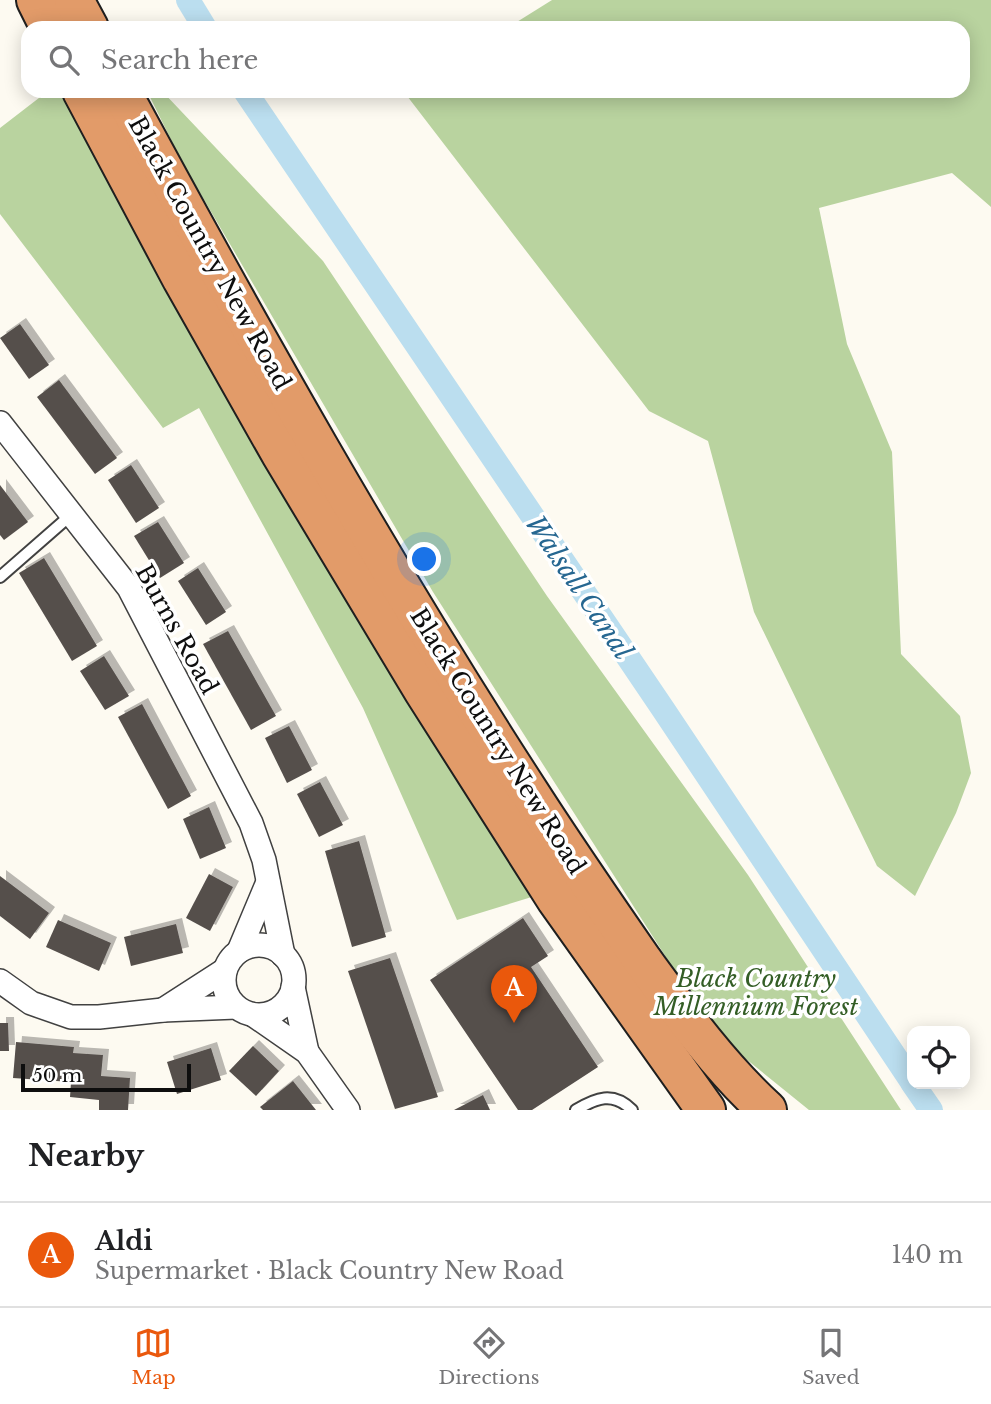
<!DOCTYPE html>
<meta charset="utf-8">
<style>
:root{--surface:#fff;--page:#f2f2f2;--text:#202124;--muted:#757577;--line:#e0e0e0;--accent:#ea580c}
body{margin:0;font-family:"Libre Baskerville",serif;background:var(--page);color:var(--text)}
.controls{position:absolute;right:21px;bottom:21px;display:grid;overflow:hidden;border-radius:14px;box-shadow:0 4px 18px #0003}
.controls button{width:63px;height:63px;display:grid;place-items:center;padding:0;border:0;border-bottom:2px solid var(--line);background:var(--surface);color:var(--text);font:35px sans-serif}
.scale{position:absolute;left:21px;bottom:18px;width:170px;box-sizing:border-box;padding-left:7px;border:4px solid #0e0e0e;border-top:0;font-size:19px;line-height:24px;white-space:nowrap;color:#0e0e0e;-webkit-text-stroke:5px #fff;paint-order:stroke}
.you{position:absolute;left:425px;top:560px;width:24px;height:24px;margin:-18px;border:5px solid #fff;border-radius:50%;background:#1a73e8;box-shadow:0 0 0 10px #1a73e833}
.badge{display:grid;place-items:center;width:46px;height:46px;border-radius:50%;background:var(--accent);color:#fff;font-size:23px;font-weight:700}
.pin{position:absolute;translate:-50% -58px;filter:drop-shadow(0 2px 4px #0008)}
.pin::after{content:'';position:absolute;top:37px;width:24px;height:21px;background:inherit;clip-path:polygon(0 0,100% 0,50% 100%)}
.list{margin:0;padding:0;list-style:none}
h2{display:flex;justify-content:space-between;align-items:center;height:91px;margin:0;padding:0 28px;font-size:30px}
h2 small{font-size:23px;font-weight:400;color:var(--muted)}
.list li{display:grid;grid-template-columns:46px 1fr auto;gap:21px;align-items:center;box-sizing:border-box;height:105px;padding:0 28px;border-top:2px solid var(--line)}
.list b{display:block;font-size:26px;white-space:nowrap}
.list p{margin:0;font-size:23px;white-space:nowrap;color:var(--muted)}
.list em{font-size:23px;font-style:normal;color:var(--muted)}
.icon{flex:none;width:38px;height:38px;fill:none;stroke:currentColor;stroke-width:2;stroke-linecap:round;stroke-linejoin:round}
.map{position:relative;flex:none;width:991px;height:1110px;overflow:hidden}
.search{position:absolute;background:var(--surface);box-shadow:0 4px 18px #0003;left:21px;right:21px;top:21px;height:77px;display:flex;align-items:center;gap:18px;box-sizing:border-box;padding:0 24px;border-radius:21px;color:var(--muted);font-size:26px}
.sheet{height:196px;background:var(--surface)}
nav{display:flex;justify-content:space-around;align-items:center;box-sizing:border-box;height:98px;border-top:2px solid var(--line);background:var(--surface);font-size:19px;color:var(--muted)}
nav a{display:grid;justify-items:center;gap:4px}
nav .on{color:var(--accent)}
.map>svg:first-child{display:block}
</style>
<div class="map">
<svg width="991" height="1110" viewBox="0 0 991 1110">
<defs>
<filter id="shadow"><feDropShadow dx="6" dy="-6" stdDeviation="0" flood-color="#0004"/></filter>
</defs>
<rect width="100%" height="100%" fill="#fdfaf1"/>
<!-- forest -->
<g fill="#b9d39f">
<path d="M 552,0 L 991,0 L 991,207 L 952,173 L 819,208 L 847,344 L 892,452 L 901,654 L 960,716 L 971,773 L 956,813 L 915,896 L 877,866 L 754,612 L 708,441 L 649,411 L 404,92 L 963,91 L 963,28 L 507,28 Z"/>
<path d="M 48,91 L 60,91 L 223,388 L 535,896 L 457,920 L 363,708 L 199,408 L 163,428 L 0,214 L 0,128 Z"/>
<path d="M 147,91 L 162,91 L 323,261 L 547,596 L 748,875 L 901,1110 L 809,1110 L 715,1034 L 433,592 L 182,162 Z"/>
</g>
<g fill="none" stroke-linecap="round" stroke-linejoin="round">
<!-- canal -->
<g stroke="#bbdeef" stroke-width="24">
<path d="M 188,0 L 205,28"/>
<path d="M 245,91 L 663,709 L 912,1082"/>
<path d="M 913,1084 L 931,1110"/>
</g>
</g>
<!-- building -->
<g fill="#554f4c" filter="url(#shadow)">
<path d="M 20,324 L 49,365 L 29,379 L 0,338 Z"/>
<path d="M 59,380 L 117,458 L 95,474 L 37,397 Z"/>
<path d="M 131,465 L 159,508 L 136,523 L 108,480 Z"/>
<path d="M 0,485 L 28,522 L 4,540 L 0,535 Z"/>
<path d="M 158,522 L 184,563 L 160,578 L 134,536 Z"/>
<path d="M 44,558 L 97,646 L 72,661 L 19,573 Z"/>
<path d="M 198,568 L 226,612 L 206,625 L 178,581 Z"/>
<path d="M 228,631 L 276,716 L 251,730 L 203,644 Z"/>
<path d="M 104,656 L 129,696 L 105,710 L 80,671 Z"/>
<path d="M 142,704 L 191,796 L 168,809 L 118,717 Z"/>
<path d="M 289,726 L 312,770 L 287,783 L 265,738 Z"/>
<path d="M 320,782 L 343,825 L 319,837 L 297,794 Z"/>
<path d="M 209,807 L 226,848 L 200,859 L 183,819 Z"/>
<path d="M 359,841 L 386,937 L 352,947 L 325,851 Z"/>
<path d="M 209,874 L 233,887 L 210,931 L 186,918 Z"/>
<path d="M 0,876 L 49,913 L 30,939 L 0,916 Z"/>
<path d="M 523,918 L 548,956 L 531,967 L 598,1067 L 532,1110 L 518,1110 L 430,980 Z"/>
<path d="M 58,920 L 111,943 L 99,971 L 46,947 Z"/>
<path d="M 176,924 L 183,953 L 131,966 L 124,937 Z"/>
<path d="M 390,958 L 438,1097 L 395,1109 L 348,971 Z"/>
<path d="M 0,1023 L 8,1023 L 9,1051 L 0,1051 Z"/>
<path d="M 16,1042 L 74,1047 L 73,1053 L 103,1055 L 101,1076 L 130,1078 L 128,1110 L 99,1110 L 99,1100 L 70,1097 L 71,1082 L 13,1078 Z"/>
<path d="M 253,1046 L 279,1071 L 256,1096 L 229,1071 Z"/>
<path d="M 211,1048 L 221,1080 L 177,1094 L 167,1062 Z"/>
<path d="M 293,1081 L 316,1110 L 263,1110 L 260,1107 Z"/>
<path d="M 483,1095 L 490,1110 L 454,1110 Z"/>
</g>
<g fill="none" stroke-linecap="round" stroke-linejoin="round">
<!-- lane casing -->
<g stroke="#414141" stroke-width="14">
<g id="lane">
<path d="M 0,577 L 72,514"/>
<path d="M 576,1110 C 596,1098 613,1091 632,1110"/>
</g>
</g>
<!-- street casing -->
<g stroke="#414141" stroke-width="26">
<g id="street">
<path d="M 0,423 L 129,588 L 251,823 L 264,860 L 283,955"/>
<circle cx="259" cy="980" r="35"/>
<path d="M 239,951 L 268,882"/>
<path d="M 0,981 L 31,1003 L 71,1017 L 99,1017 L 163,1010 L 236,1007"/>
<path d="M 293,987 L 307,1052"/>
<path d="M 163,1010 L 225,970"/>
<path d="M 255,1016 L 307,1052 L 348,1110"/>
</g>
</g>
<!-- highway casing -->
<g stroke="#1f1f1f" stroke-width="42">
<g id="highway">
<path d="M 36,0 L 50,28"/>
<path d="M 74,0 L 89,28"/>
<path d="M 82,91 L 182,279 L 281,454 L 423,690 L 556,899 L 706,1110"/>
<path d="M 121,91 C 250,330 383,567 531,795 C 567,851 605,906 643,961 C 681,1013 719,1066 767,1110"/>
</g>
</g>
<!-- lane -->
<use href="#lane" stroke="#fff" stroke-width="10"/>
<!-- street -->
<use href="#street" stroke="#fff" stroke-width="23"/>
<!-- highway -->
<use href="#highway" stroke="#e29b69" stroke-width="38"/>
</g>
<g text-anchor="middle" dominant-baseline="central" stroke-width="7" stroke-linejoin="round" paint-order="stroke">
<!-- street labels -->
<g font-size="24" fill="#0e0e0e" stroke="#fff">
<text transform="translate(210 253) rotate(61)">Black Country New Road</text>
<text transform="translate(177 629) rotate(61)">Burns Road</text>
<text transform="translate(498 741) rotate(58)">Black Country New Road</text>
</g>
<!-- park labels -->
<g font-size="24" font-style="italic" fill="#345e26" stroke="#fff">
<text x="756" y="978">Black Country<tspan x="756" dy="28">Millennium Forest</tspan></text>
</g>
<!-- water labels -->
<g font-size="26" font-style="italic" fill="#266791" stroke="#fff">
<text transform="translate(579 587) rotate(56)">Walsall Canal</text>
</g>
</g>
</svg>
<div class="controls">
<button><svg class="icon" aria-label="locate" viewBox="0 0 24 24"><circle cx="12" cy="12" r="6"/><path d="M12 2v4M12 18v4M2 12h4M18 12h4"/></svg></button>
</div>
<div class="scale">50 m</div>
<div class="you"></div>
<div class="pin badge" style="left:514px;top:1023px">A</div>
<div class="search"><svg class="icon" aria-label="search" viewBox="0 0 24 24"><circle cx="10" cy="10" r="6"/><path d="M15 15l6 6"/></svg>Search here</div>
</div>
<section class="sheet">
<h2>Nearby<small></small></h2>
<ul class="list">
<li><span class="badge">A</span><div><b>Aldi</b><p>Supermarket · Black Country New Road</p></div><em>140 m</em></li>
</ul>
</section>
<nav>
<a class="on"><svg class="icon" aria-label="map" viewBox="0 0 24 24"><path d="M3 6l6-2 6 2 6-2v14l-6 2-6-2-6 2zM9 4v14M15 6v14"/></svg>Map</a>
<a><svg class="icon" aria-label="directions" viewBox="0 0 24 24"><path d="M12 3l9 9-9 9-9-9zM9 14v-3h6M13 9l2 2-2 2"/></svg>Directions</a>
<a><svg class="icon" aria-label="saved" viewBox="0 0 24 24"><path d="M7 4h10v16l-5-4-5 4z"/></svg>Saved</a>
</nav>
